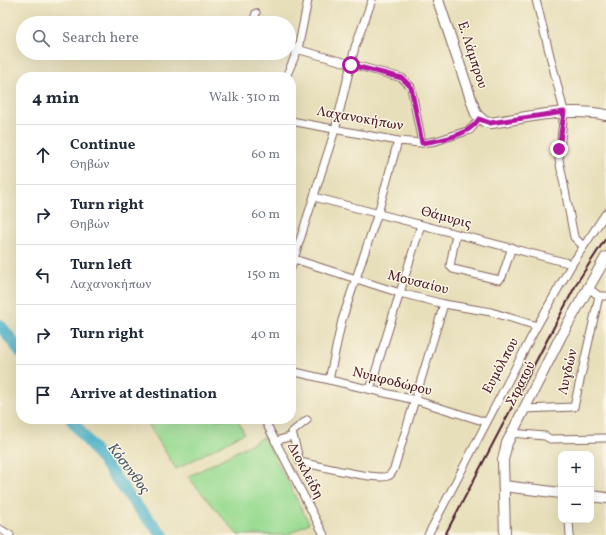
<!DOCTYPE html>
<meta charset="utf-8">
<style>
:root{--surface:#fff;--page:#f6f6f7;--text:#1f2937;--muted:#747a83;--line:#e0e1e3}
body{margin:0;font-family:Vollkorn,serif;background:var(--page);color:var(--text)}
.controls{position:absolute;right:12px;bottom:12px;display:grid;overflow:hidden;border-radius:8px;box-shadow:0 4px 16px #0002}
.controls button{width:36px;height:36px;display:grid;place-items:center;padding:0;border:0;border-bottom:1px solid var(--line);background:var(--surface);color:var(--text);font:20px sans-serif}
.stop{position:absolute;width:12px;height:12px;margin:-9px;border:3px solid #b5179e;border-radius:50%;background:#fff}
.stop.end{background:#b5179e;border-color:#fff;box-shadow:0 1px 4px #0008}
.list{margin:0;padding:0;list-style:none}
h2{display:flex;justify-content:space-between;align-items:center;height:52px;margin:0;padding:0 16px;font-size:17px}
h2 small{font-size:13px;font-weight:400;color:var(--muted)}
.list li{display:grid;grid-template-columns:26px 1fr auto;gap:12px;align-items:center;box-sizing:border-box;height:60px;padding:0 16px;border-top:1px solid var(--line)}
.list b{display:block;font-size:15px;white-space:nowrap}
.list p{margin:0;font-size:13px;white-space:nowrap;color:var(--muted)}
.list em{font-size:13px;font-style:normal;color:var(--muted)}
.icon{flex:none;width:22px;height:22px;fill:none;stroke:currentColor;stroke-width:2;stroke-linecap:round;stroke-linejoin:round}
.map{position:relative;flex:none;width:606px;height:535px;overflow:hidden}
.search{position:absolute;background:var(--surface);box-shadow:0 4px 16px #0002;left:16px;top:16px;width:280px;height:44px;display:flex;align-items:center;gap:10px;box-sizing:border-box;padding:0 14px;border-radius:22px;color:var(--muted);font-size:15px}
.panel{position:absolute;background:var(--surface);box-shadow:0 4px 16px #0002;left:16px;top:72px;width:280px;height:352px;border-radius:16px}
.map>svg:first-child{display:block}
</style>
<div class="map">
<svg width="606" height="535" viewBox="0 0 606 535">
<rect width="100%" height="100%" fill="#fcf5e5"/>
<filter id="ink" filterUnits="userSpaceOnUse"><feTurbulence type="fractalNoise" baseFrequency=".025" numOctaves="2"/><feDisplacementMap in="SourceGraphic" scale="8" xChannelSelector="R" yChannelSelector="G"/><feConvolveMatrix kernelMatrix="1 2 1 2 8 2 1 2 1" color-interpolation-filters="sRGB"/></filter>
<filter id="wash" filterUnits="userSpaceOnUse"><feTurbulence type="fractalNoise" baseFrequency=".012" numOctaves="4" result="noise"/><feDisplacementMap in="SourceGraphic" scale="16" xChannelSelector="R" yChannelSelector="G"/><feGaussianBlur stdDeviation="0.9" result="paint"/><feColorMatrix in="noise" values="0 0 0 0 0 0 0 0 0 0 0 0 0 0 0 0 0 1.4 0 .05"/><feComposite in="paint" operator="in"/></filter>
<g filter="url(#wash)">
<rect width="100%" height="100%" fill="#e7dfba"/>
<!-- green -->
<g fill="#9adc93" stroke="#727e5f">
<path d="M 145,419 L 237,419 L 244,433 L 176,469 Z"/>
<path d="M 264,437 L 309,523 L 287,535 L 238,535 L 188,477 Z"/>
</g>
<g fill="none" stroke-linecap="round" stroke-linejoin="round">
<!-- river -->
<g stroke="#49b0c8" stroke-width="12">
<path d="M 0,325 L 21,352"/>
<path d="M 71,419 L 139,509 L 163,535"/>
</g>
</g>
</g>
<g filter="url(#ink)">
<g fill="none" stroke-linecap="round" stroke-linejoin="round">
<!-- street casing -->
<g stroke="#81625d" stroke-width="9">
<g id="street">
<path d="M 536,0 L 564,111 L 559,159 L 574,237 L 583,246"/>
<path d="M 253,23 L 256,13"/>
<path d="M 289,47 L 402,78 L 411,87 L 422,143"/>
<path d="M 286,77 L 298,49 L 308,0"/>
<path d="M 291,121 L 398,141 L 422,143 L 436,141 L 470,130 L 479,119"/>
<path d="M 314,197 L 572,264"/>
<path d="M 456,234 L 450,266 L 453,269 L 495,279 L 499,280 L 502,277 L 512,247"/>
<path d="M 294,259 L 400,293 L 444,304 L 491,312 L 537,326"/>
<path d="M 291,268 L 335,130 L 355,47 L 372,0"/>
<path d="M 587,287 L 599,296 L 606,296"/>
<path d="M 291,371 L 415,400 L 486,422"/>
<path d="M 329,380 L 342,320 L 378,213 L 398,141"/>
<path d="M 370,389 L 421,225"/>
<path d="M 524,409 L 574,407 L 599,296"/>
<path d="M 264,419 L 324,535"/>
<path d="M 307,420 L 292,432 L 300,462 C 315,465 377,481 388,476 C 391,475 392,472 394,469 L 444,304"/>
<path d="M 511,433 L 545,436 L 550,439 L 606,438"/>
<path d="M 275,441 L 293,436"/>
<path d="M 569,520 L 570,535"/>
<path d="M 0,529 L 10,535"/>
<path d="M 428,535 L 537,326 L 572,264 L 606,213"/>
</g>
</g>
<!-- secondary casing -->
<g stroke="#81625d" stroke-width="12">
<g id="secondary">
<path d="M 438,0 L 476,114 L 485,122 L 491,123 C 529,117 567,107 606,115"/>
<path d="M 504,486 L 561,493"/>
<path d="M 591,496 L 606,498"/>
<path d="M 505,535 L 503,460 L 507,443 L 561,336 L 606,257"/>
</g>
</g>
<!-- street -->
<use href="#street" stroke="#fff" stroke-width="7"/>
<!-- secondary -->
<use href="#secondary" stroke="#fff" stroke-width="10"/>
<!-- rail -->
<path stroke="#4a1f2b" stroke-width="2" d="M 445,535 L 578,281 L 606,238"/>
</g>
</g>
<g fill="none" stroke-linecap="round" stroke-linejoin="round" filter="url(#ink)">
<!-- route -->
<path stroke="#b5179e" stroke-width="5" d="M 351,65 L 402,78 L 411,87 L 422,143 C 442,140 468,136 479,119 L 490,123 L 564,112 L 559,149"/>
</g>
<g text-anchor="middle" dominant-baseline="central" stroke-width="3" stroke-linejoin="round" paint-order="stroke">
<!-- street labels -->
<g font-size="14" fill="#4a1f2b" stroke="#fcf5e5">
<text transform="translate(472 55) rotate(72)">Ε. Λάμπρου</text>
<text transform="translate(360 119) rotate(10)">Λαχανοκήπων</text>
<text transform="translate(446 218) rotate(15)">Θάμυρις</text>
<text transform="translate(418 283) rotate(14)">Μουσαίου</text>
<text transform="translate(501 366) rotate(-62)">Ευμόλπου</text>
<text transform="translate(568 372) rotate(-77)">Λυγδών</text>
<text transform="translate(392 382) rotate(14)">Νυμφοδώρου</text>
<text transform="translate(521 384) rotate(-63)">Στρατού</text>
<text transform="translate(305 471) rotate(62)">Διοκλείδη</text>
</g>
<!-- water labels -->
<g font-size="15" font-style="italic" fill="#4a596a" stroke="#fcf5e5">
<text transform="translate(128 469) rotate(53)">Κόσυνθος</text>
</g>
</g>
</svg>
<div class="controls">
<button>+</button>
<button>−</button>
</div>
<div class="stop" style="left:351px;top:65px"></div>
<div class="stop end" style="left:559px;top:149px"></div>
<div class="search"><svg class="icon" aria-label="search" viewBox="0 0 24 24"><circle cx="10" cy="10" r="6"/><path d="M15 15l6 6"/></svg>Search here</div>
<section class="panel">
<h2>4 min<small>Walk · 310 m</small></h2>
<ul class="list">
<li><svg class="icon" aria-label="ahead" viewBox="0 0 24 24"><path d="M12 20V5M6 11l6-6 6 6"/></svg><div><b>Continue</b><p>Θηβών</p></div><em>60 m</em></li>
<li><svg class="icon" aria-label="right" viewBox="0 0 24 24"><path d="M7 20v-9h11M14 6l5 5-5 5"/></svg><div><b>Turn right</b><p>Θηβών</p></div><em>60 m</em></li>
<li><svg class="icon" aria-label="left" viewBox="0 0 24 24"><path d="M17 20v-9H6M10 6l-5 5 5 5"/></svg><div><b>Turn left</b><p>Λαχανοκήπων</p></div><em>150 m</em></li>
<li><svg class="icon" aria-label="right" viewBox="0 0 24 24"><path d="M7 20v-9h11M14 6l5 5-5 5"/></svg><div><b>Turn right</b></div><em>40 m</em></li>
<li><svg class="icon" aria-label="arrive" viewBox="0 0 24 24"><path d="M6 21V4h12l-3 4 3 4H6"/></svg><div><b>Arrive at destination</b></div></li>
</ul>
</section>
</div>
